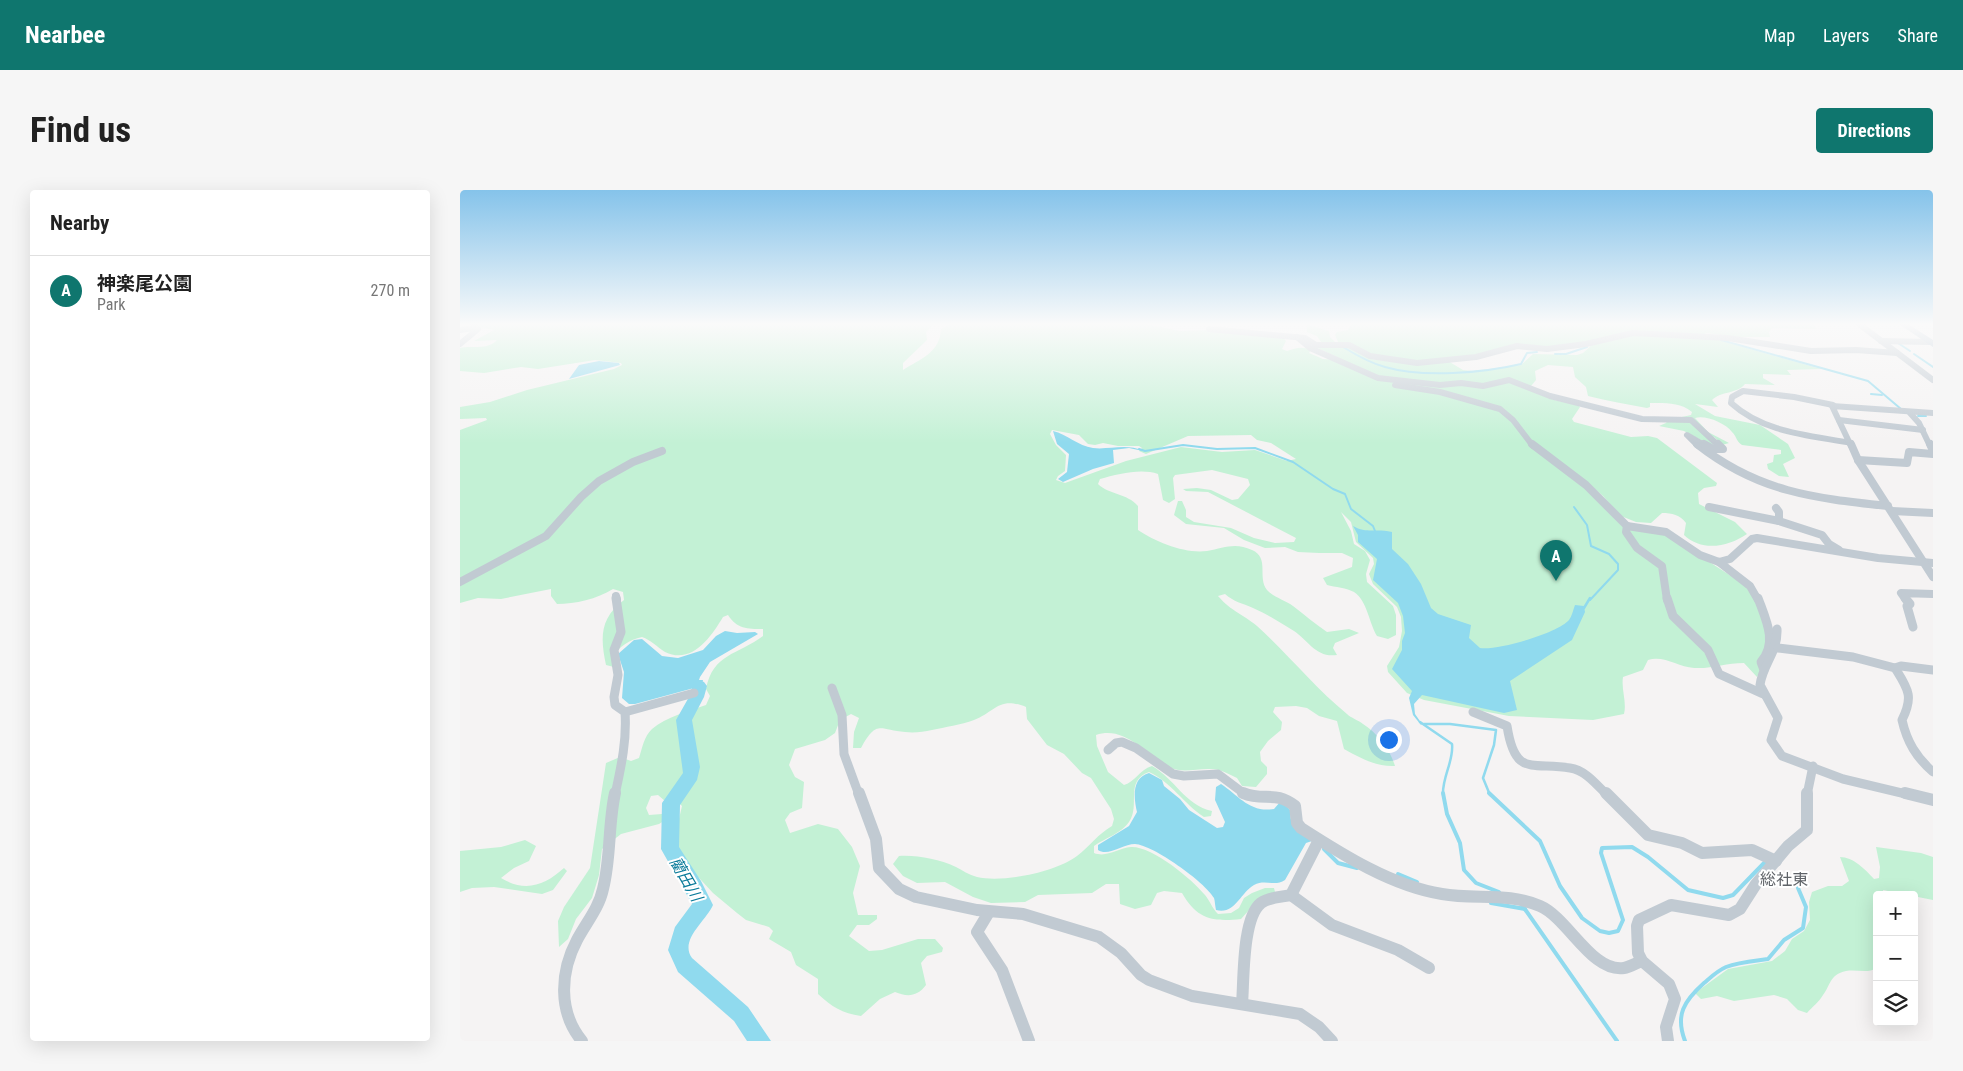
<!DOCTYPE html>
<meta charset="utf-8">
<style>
:root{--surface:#fff;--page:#f6f6f6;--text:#222;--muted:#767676;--line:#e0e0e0;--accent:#0f766e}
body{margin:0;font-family:"Roboto Condensed","Noto Sans JP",sans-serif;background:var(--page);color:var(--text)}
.controls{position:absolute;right:15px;bottom:15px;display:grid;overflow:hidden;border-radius:5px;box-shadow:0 5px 20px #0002}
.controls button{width:45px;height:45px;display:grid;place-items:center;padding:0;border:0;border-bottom:1px solid var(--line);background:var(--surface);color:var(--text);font:25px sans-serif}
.you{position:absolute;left:928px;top:549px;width:18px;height:18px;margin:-12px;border:4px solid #fff;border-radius:50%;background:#1a73e8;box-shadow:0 0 0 8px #1a73e833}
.badge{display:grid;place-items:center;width:32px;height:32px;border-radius:50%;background:var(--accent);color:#fff;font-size:16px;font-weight:700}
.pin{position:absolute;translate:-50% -41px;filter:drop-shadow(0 1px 2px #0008)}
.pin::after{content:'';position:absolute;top:26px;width:18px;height:15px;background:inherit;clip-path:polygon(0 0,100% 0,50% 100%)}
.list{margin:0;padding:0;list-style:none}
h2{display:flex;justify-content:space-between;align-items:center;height:65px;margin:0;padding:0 20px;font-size:21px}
h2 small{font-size:16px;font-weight:400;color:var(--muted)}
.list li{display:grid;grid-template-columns:32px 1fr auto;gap:15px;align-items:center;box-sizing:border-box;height:70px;padding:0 20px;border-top:1px solid var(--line)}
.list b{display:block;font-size:19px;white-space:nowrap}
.list p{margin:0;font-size:16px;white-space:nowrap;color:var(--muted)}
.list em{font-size:16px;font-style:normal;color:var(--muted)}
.icon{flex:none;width:28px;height:28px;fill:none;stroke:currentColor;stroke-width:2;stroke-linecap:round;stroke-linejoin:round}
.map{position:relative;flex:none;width:1473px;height:851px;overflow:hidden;border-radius:5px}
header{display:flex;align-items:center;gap:30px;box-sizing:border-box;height:70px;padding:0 25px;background:var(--accent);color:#fff}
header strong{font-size:24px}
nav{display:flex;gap:28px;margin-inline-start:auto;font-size:18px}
.intro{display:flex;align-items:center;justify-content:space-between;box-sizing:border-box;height:120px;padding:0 30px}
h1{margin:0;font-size:35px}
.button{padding:12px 22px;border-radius:5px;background:var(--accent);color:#fff;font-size:18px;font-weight:700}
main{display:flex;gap:30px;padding:0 30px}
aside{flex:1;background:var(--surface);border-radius:5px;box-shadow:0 5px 20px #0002}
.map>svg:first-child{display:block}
</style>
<header>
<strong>Nearbee</strong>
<nav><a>Map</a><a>Layers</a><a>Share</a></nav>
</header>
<div class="intro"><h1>Find us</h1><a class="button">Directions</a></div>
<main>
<aside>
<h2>Nearby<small></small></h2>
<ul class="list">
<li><span class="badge">A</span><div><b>神楽尾公園</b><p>Park</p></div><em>270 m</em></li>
</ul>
</aside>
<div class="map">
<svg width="1473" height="851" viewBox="0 0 1473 851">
<rect width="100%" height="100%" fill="#f5f3f3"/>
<!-- green -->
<g fill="#c3f1d5" fill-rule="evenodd">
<path d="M 16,134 L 474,134 L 466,142 L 467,150 L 443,173 L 443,180 C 460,169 480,163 481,139 L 490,134 L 686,134 L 720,141 L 746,140 L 822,146 L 826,151 L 822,159 L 827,161 C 836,158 842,156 851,160 L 849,163 L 863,169 L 879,170 L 879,168 L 849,154 L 866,157 L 887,157 L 911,169 L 933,172 L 965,174 L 988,171 L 1003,180 L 1013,181 L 1061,175 L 1073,164 L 1117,165 L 1123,163 L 1133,154 L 1107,155 L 1075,160 L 1055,156 L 1015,165 L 959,172 L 923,168 L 905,163 L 890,155 L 879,154 L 875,145 L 877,142 L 888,140 L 891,134 L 1354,134 L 1356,139 L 1312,138 L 1309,142 L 1310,147 L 1277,147 L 1247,143 L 1241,145 L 1361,179 L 1327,180 L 1331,185 L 1303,184 L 1303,188 L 1315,195 L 1285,194 C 1277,204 1261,201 1252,210 L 1258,217 L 1235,214 L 1255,226 L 1300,235 L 1328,254 L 1335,268 L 1323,274 L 1329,287 L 1319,286 L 1308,279 L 1307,274 L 1313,272 L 1314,265 L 1321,264 L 1321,260 L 1282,255 C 1276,251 1277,247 1272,242 C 1265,233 1246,225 1235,228 L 1248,242 L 1269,253 L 1262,255 L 1254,247 L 1245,245 L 1256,258 L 1224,241 L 1199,236 L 1206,233 L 1208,230 L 1231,225 L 1232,222 C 1220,212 1205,213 1190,213 L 1190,217 L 1187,218 C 1167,214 1148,211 1128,206 L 1126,197 L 1115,187 L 1113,177 L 1088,175 L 1075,181 L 1076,190 L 1071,196 C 1081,210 1102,211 1118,215 L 1120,217 L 1112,229 L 1114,232 L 1171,247 L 1188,246 L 1197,248 L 1257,293 L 1256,296 L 1244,298 L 1238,303 L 1239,314 L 1275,332 L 1287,344 C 1268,357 1242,362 1224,345 L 1226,333 C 1220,325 1212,323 1202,323 L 1191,333 L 1176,332 L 1161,326 L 1143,306 L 1126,291 L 1080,260 L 1074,259 L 1128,299 L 1163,337 L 1203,342 L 1285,395 C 1294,406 1312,440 1309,454 C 1308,462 1304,465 1300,472 L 1301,480 L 1297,487 L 1284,473 C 1266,473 1252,479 1234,478 C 1218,477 1204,465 1188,470 L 1183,480 L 1163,487 C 1161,499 1167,512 1164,524 L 1133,530 L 1049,526 L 964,510 L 947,503 L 928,482 L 927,476 L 939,457 L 942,441 L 941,427 L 937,417 L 913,394 L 909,384 L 914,374 L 913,368 L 896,352 L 891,332 L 881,322 L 891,341 L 894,354 L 905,361 L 910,370 L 906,384 L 907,392 L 933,416 L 936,425 L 936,445 L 928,449 L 917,446 C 909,433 907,410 894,402 C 887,398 875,397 867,395 L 863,388 L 892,377 L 893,368 L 882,363 L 859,363 L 838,362 L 825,357 L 805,358 L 784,350 L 764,338 L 726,334 L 714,325 L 718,311 L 722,311 L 726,320 L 726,327 L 734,332 L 771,338 L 794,348 L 815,353 L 834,352 L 836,348 L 748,302 L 726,301 L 723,299 L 737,298 L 751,300 L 772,310 L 778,309 L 790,295 L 788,289 L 752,280 L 715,285 L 713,288 L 715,309 L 709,313 L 703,310 L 698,284 C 681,278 658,284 640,289 L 638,294 C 649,305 667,303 678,316 L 678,340 C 696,352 725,364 747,361 C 764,358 775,352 792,360 C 810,368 797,387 807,400 C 813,407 826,411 833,416 C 845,425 855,434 867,442 L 889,439 L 899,443 L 875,453 L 873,458 L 877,465 C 856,468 849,451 834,441 C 821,433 807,424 793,418 C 782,413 774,412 765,404 L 758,406 C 772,422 783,424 797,436 C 828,464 854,497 887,524 C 891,528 898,530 903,534 C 917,543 930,559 935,576 C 917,577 900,568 884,559 L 877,531 L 859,526 L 847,518 L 836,516 L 815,517 L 813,522 L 822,532 L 821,540 L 808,551 L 800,562 L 801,571 L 807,577 L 807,584 L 796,597 L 782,596 L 777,588 C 769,584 760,579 751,579 C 737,578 723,584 709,577 C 686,565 665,535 636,545 L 637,556 L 648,582 L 664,595 C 675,592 679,580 692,576 C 715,589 725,615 752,621 L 751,626 L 744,627 C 724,614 711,592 689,582 C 664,591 681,615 669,632 C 662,643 645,648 634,656 L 634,663 C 647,668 658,658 671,657 C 692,656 732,689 745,705 C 750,711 752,718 758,724 L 771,723 L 779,718 L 784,708 L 792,703 L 805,698 L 814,698 L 815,702 L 799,709 L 781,729 C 752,732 737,729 722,703 L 704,701 L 697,703 L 691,715 L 675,719 L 660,714 L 659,694 L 646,694 L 632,703 L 578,705 L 565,712 L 531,713 L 513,707 L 485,692 L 457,693 L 443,686 L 433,674 L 439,666 C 458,665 478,669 496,677 C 502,680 509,685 517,687 C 543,693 596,682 617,666 C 630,656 638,644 652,636 L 654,629 L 651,619 L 631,588 L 622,583 L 604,564 L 587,555 L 567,529 L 566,517 C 539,506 536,521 514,530 C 501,535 485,537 472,540 C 463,542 454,543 445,542 C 419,540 417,529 401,558 L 393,558 L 394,542 L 399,528 L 391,524 L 380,530 L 375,543 L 365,550 L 335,559 L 329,575 L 335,587 L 344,592 L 342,618 L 330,623 L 325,630 L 330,643 L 358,634 L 378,639 L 392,657 L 400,676 L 393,703 L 398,725 L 417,725 L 417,729 L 409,735 L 397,735 L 389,746 L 409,761 L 422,760 L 458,749 L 475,749 L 483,758 L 482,762 L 467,766 L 461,773 L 466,795 C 457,807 447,807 435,802 L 420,809 L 401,826 C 382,823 372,817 358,804 L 358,789 L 336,775 L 331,762 L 309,749 L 313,741 L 309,737 L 286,730 L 277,723 L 253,703 L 217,664 L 215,646 L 222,616 L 217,611 L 205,611 L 198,605 L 191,606 L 186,618 L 189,625 L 202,624 L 207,629 L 199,634 L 161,644 L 142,659 L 139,685 L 132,708 L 116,729 L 108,749 L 99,757 L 98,731 L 104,717 L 130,678 L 146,573 L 160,567 L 171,571 L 179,568 C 182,559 184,546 192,539 C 206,527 229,521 246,515 L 250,506 L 246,499 C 253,463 278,465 303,446 L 303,439 C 287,439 277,439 268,425 L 263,427 C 251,447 232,475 205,462 C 197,457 191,450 182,447 C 169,450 160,456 153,466 L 154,477 L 146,475 C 140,447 140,428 164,410 L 163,402 L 153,399 C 137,409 115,414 97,414 L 91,406 L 91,399 L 41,409 L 18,408 L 0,413 L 0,240 L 27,230 L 26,228 L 0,229 L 0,217 L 30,212 L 67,200 L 154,179 L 162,175 L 161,173 L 135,170 L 78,179 L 61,177 L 24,183 L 0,181 L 0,158 C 10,155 27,161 37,150 L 14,151 L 34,140 L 20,137 ZM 592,240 L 619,245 L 628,254 L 635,255 L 643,253 L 658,256 L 679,256 L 682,258 L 679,261 L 686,264 L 728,246 L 791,245 L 797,250 L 811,253 L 836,269 L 827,271 L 795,260 L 762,262 L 721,257 L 666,271 L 605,293 L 596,290 L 598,286 L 605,281 L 606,265 L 596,255 L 590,244 Z"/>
<path d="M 844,134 C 852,134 860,139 869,141 L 870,147 L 876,153 L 861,152 L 857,146 L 847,142 L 847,135 Z"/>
<path d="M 65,650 L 76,656 L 69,671 L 54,678 L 41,688 C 66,703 85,695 104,678 L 107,681 L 93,700 L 82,704 L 34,697 L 12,698 L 0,702 L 0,661 L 41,657 Z"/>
<path d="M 1416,657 L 1461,663 L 1473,667 L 1473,710 L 1423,700 L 1424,705 L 1417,705 L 1417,740 L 1413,757 L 1417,778 C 1407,784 1397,779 1386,781 C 1369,785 1371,795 1363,805 C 1359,812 1352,817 1347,823 L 1338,820 L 1327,809 L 1314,805 L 1274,811 L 1257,806 L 1241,809 L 1235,803 L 1268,779 L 1312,771 L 1325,761 L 1332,749 L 1344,741 L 1350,730 L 1349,712 L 1352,702 L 1368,696 L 1382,696 L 1389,691 L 1380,667 C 1393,667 1405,679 1414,689 L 1419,688 L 1420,677 Z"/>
</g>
<!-- water -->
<g fill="#90daee">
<path d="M 139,171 L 159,173 L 160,175 L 109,189 L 119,175 Z"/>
<path d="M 593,241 C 607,244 618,256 633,258 C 649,260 667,253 683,261 L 669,258 L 653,260 L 654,273 L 633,279 L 603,292 L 598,289 L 607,282 L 609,264 L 597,254 Z"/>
<path d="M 893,336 C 907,344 916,338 932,342 L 932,359 L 948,374 L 961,394 L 971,418 L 978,424 L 1011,435 L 1009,448 L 1020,458 C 1037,461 1098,443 1109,430 C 1112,426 1113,420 1115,415 L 1124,416 L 1125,422 L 1112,450 L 1050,491 L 1057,520 L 1044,523 L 962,505 L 954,514 L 955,524 L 962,534 L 961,535 L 953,525 L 949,508 L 952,501 L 932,479 L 942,460 L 942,451 L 945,443 L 943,426 L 938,413 L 913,390 L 917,369 L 898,352 L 898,345 Z"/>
<path d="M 265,441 L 277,443 L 295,442 L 298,444 L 250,472 L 240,487 L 239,490 L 243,490 L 241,499 L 236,500 L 234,498 L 175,514 L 169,514 L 162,508 L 164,482 L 158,464 L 174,450 L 182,449 L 202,466 L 218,468 L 243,460 L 256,446 Z"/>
<path d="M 689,583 L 702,590 L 704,596 L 720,609 L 729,620 L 757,638 L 763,637 L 765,632 L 755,610 L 756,597 L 761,594 C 779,606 790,623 814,619 L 820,612 L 823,612 L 831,621 C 828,637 841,642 852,651 L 846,653 L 825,690 C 815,697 805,689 794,695 C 780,703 775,725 756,720 C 755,716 755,711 754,708 C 745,692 693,655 675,654 C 663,654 648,667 638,660 L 638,655 L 669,636 L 677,622 C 674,609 671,588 689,583 Z"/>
</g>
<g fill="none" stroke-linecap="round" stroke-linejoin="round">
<!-- stream-far2 -->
<g stroke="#90daee" stroke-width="2">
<path d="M 1261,150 L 1408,191 L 1441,219"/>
<path d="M 1438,153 L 1450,161"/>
<path d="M 883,157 C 896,165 910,173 925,177 C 963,188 1023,183 1061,174 L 1067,163 L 1077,162"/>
<path d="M 1095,164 L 1106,164 L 1127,157"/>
<path d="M 1454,164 L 1473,177"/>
<path d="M 1411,204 L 1422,205"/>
<path d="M 1458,226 L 1466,226"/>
<path d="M 679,259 L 685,261 L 723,255 L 757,259 L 795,258 L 833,272 L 873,299 L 885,304 L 891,319 L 913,336 L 915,341"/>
<path d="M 1114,317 L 1127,335 L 1131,356 L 1149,364 L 1158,374 L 1158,380 L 1130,410"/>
</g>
<!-- stream-far1 -->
<g stroke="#90daee" stroke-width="2.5">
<path d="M 1124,418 L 1130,408"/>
<path d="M 960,532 L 992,554 C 994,571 982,587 983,605"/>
<path d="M 964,534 L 990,534 L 1036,540 L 1034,555 L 1023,588 L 1030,605"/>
</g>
<!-- stream -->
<g stroke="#90daee" stroke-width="4">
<path d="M 983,603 L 987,624 L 1000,653 L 1004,680 L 1016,693 L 1039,702"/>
<path d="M 1029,603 L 1080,651 L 1100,696 L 1122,728 L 1140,741 L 1149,743 L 1158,741 L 1163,730 L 1141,663 L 1142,658 L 1172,657 L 1188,667 L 1228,700 L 1263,708 L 1273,705 L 1306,671"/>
<path d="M 864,659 L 878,673 L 897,678"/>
<path d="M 938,684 L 957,692"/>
<path d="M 1031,713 L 1065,719"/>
<path d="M 1062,715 L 1157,851"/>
<path d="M 1225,851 C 1215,825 1224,811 1244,793 C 1251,787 1257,781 1266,777 C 1279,772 1294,771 1308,769 L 1324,750 L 1343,738 L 1346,717 L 1338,698"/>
</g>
<!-- river -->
<path fill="#90daee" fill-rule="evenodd" d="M 239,490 L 244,492 L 247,496 L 244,507 L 232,530 L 240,577 L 237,590 L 220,615 L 219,657 L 241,691 L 253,715 C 246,731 219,750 232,768 L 288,817 L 311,851 L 287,851 L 274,831 L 218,782 L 208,760 L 215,737 L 232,714 L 201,659 L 202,613 L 223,583 L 216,530 L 229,507 L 234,492 Z"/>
<!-- minor-far3 -->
<g stroke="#c1cad2" stroke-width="6">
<path d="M 1399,134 L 1473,190"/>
<path d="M 749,139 L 845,148 L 856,155 L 889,155 L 910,166 L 957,173 L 1016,167 L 1057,156 L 1087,159 L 1126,154 L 1173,143 L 1268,148 L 1351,161 L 1396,160 L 1437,163"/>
<path d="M 0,140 L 14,138"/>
<path d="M 837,147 L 850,158 L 918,188 L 980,195 L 1001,193 L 1023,196 L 1049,190 L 1090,206 L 1182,229 L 1231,230 L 1259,256"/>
<path d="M 1421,151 L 1469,152"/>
<path d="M 0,154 L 18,139 L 13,134"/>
<path d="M 935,195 L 980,202 L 1040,219 L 1053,230 L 1073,256"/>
<path d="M 1373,215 L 1334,207 L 1283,201 L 1272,207 L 1271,213 C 1304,243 1349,245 1391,253"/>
<path d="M 1450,223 L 1459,233 L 1470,256"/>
<path d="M 1379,230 L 1463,240"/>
<path d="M 1238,256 L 1227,245 L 1246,256"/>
<path d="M 1391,256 L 1372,216 L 1473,223"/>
</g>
<!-- minor-far2 -->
<g stroke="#c1cad2" stroke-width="8">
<path d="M 1072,254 L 1126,295 L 1167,336 L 1206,342 L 1240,365 L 1259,372 L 1270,369 L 1292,349 L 1297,348 L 1418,368 L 1473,373"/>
<path d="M 1237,254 C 1298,302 1353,308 1428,316"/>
<path d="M 1244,254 L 1253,259 L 1263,259 L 1258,254"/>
<path d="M 1391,254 L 1398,270 L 1473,387"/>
<path d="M 1470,254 L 1473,261"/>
<path d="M 1398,270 L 1447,273 L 1449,262 L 1473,264"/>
<path d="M 1249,317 L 1319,331 L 1362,345 L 1369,354 L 1379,360"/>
<path d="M 1316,318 L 1319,322 L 1319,331"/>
<path d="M 1432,321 L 1473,323"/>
<path d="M 1167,336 L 1166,342 L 1177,358 L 1202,376 L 1207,410"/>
<path d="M 1259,372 L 1290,396 L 1298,410"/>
<path d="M 0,392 L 86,346 L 121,307 L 139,291 L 173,272 L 202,261"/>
<path d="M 156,406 L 157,410"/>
<path d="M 1446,410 L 1441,403 L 1473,404"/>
</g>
<!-- minor-far1 -->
<g stroke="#c1cad2" stroke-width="9">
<path d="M 1207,408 L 1213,426 L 1248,460 L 1259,484 L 1303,504"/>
<path d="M 1298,408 C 1306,430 1318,453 1301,472 L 1304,480"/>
<path d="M 1445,408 L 1450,414 L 1447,416 L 1453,437"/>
<path d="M 1317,439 C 1318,463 1303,473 1300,495 L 1318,528 L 1311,550 L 1322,566 L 1383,589 L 1450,605"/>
<path d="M 1318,458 L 1393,467 L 1435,478 C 1448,499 1454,506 1442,530 C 1447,552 1456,567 1473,582"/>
<path d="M 1435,478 L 1441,476 L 1473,480"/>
<path d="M 372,498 L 382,525 L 384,564 L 399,605"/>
<path d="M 165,522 L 234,503"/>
<path d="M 1013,522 L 1047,536 C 1055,587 1071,572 1110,578 C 1125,580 1136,594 1147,605"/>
<path d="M 648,560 L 656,553 L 662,552 L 676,558 L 713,584 L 724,586 L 758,584 L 786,605"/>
<path d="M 155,605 C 161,577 167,551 165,522 L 155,515 L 154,507 L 158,485 L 154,460 L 161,442 L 156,408"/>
<path d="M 1347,605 L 1353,576"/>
</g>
<!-- minor -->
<g stroke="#c1cad2" stroke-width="12">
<path d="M 399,603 L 416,649 L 419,678 L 439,699 L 456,707 L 517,720 L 563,724 L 639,747 L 661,763 L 681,785 L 689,790 L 732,806 L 840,824 L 859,837 L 872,851"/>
<path d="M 783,603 C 804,612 815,600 835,616 L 837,633 L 841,638 C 883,665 932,696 982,704 C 1015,710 1048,702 1080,716 C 1108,728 1132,783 1164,778 C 1170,777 1176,773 1182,771"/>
<path d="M 1146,603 L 1188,645 L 1222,653 L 1242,663 L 1292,660 L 1316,671"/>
<path d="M 1445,603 L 1473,610"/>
<path d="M 831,705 L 872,735 L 938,760 L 969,778"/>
<path d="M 529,722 L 517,742 L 542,780 L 569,851"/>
<path d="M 782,814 C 784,790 782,728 801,713 C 809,707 822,707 831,705 L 859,650"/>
<path d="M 122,851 C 98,822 100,782 117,750 C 126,733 139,718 143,699 C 151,668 148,635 155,603"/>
<path d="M 1208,851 L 1206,837 L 1215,809 L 1209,794 L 1182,771 L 1178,763 L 1177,736 L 1179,730 L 1211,715 L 1269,725 L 1280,719 L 1296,694 L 1328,656 L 1347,640 L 1347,603"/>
</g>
<!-- primary -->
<path fill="#b3c2d1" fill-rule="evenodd" d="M 1439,134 L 1448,134 L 1473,150 L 1473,157 Z"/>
</g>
<!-- sky -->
<linearGradient id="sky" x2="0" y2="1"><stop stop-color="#85c3ea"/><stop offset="0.53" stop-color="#fafafa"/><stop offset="1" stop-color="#fafafa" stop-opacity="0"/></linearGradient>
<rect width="1473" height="253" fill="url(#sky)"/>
<g text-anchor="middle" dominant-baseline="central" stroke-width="4" stroke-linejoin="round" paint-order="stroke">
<!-- near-water labels -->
<g font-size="16" font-style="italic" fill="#0c7c9b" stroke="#fff">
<text transform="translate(226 689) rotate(60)">藺田川</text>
</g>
<!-- near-neighbourhood labels -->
<g font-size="16" fill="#5f6368" stroke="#fff">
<text x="1324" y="689">総社東</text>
</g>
</g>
</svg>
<div class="controls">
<button>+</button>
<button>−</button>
<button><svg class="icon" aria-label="layers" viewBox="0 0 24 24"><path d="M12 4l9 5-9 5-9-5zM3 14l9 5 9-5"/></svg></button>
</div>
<div class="you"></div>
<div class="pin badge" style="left:1096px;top:391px">A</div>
</div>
</main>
